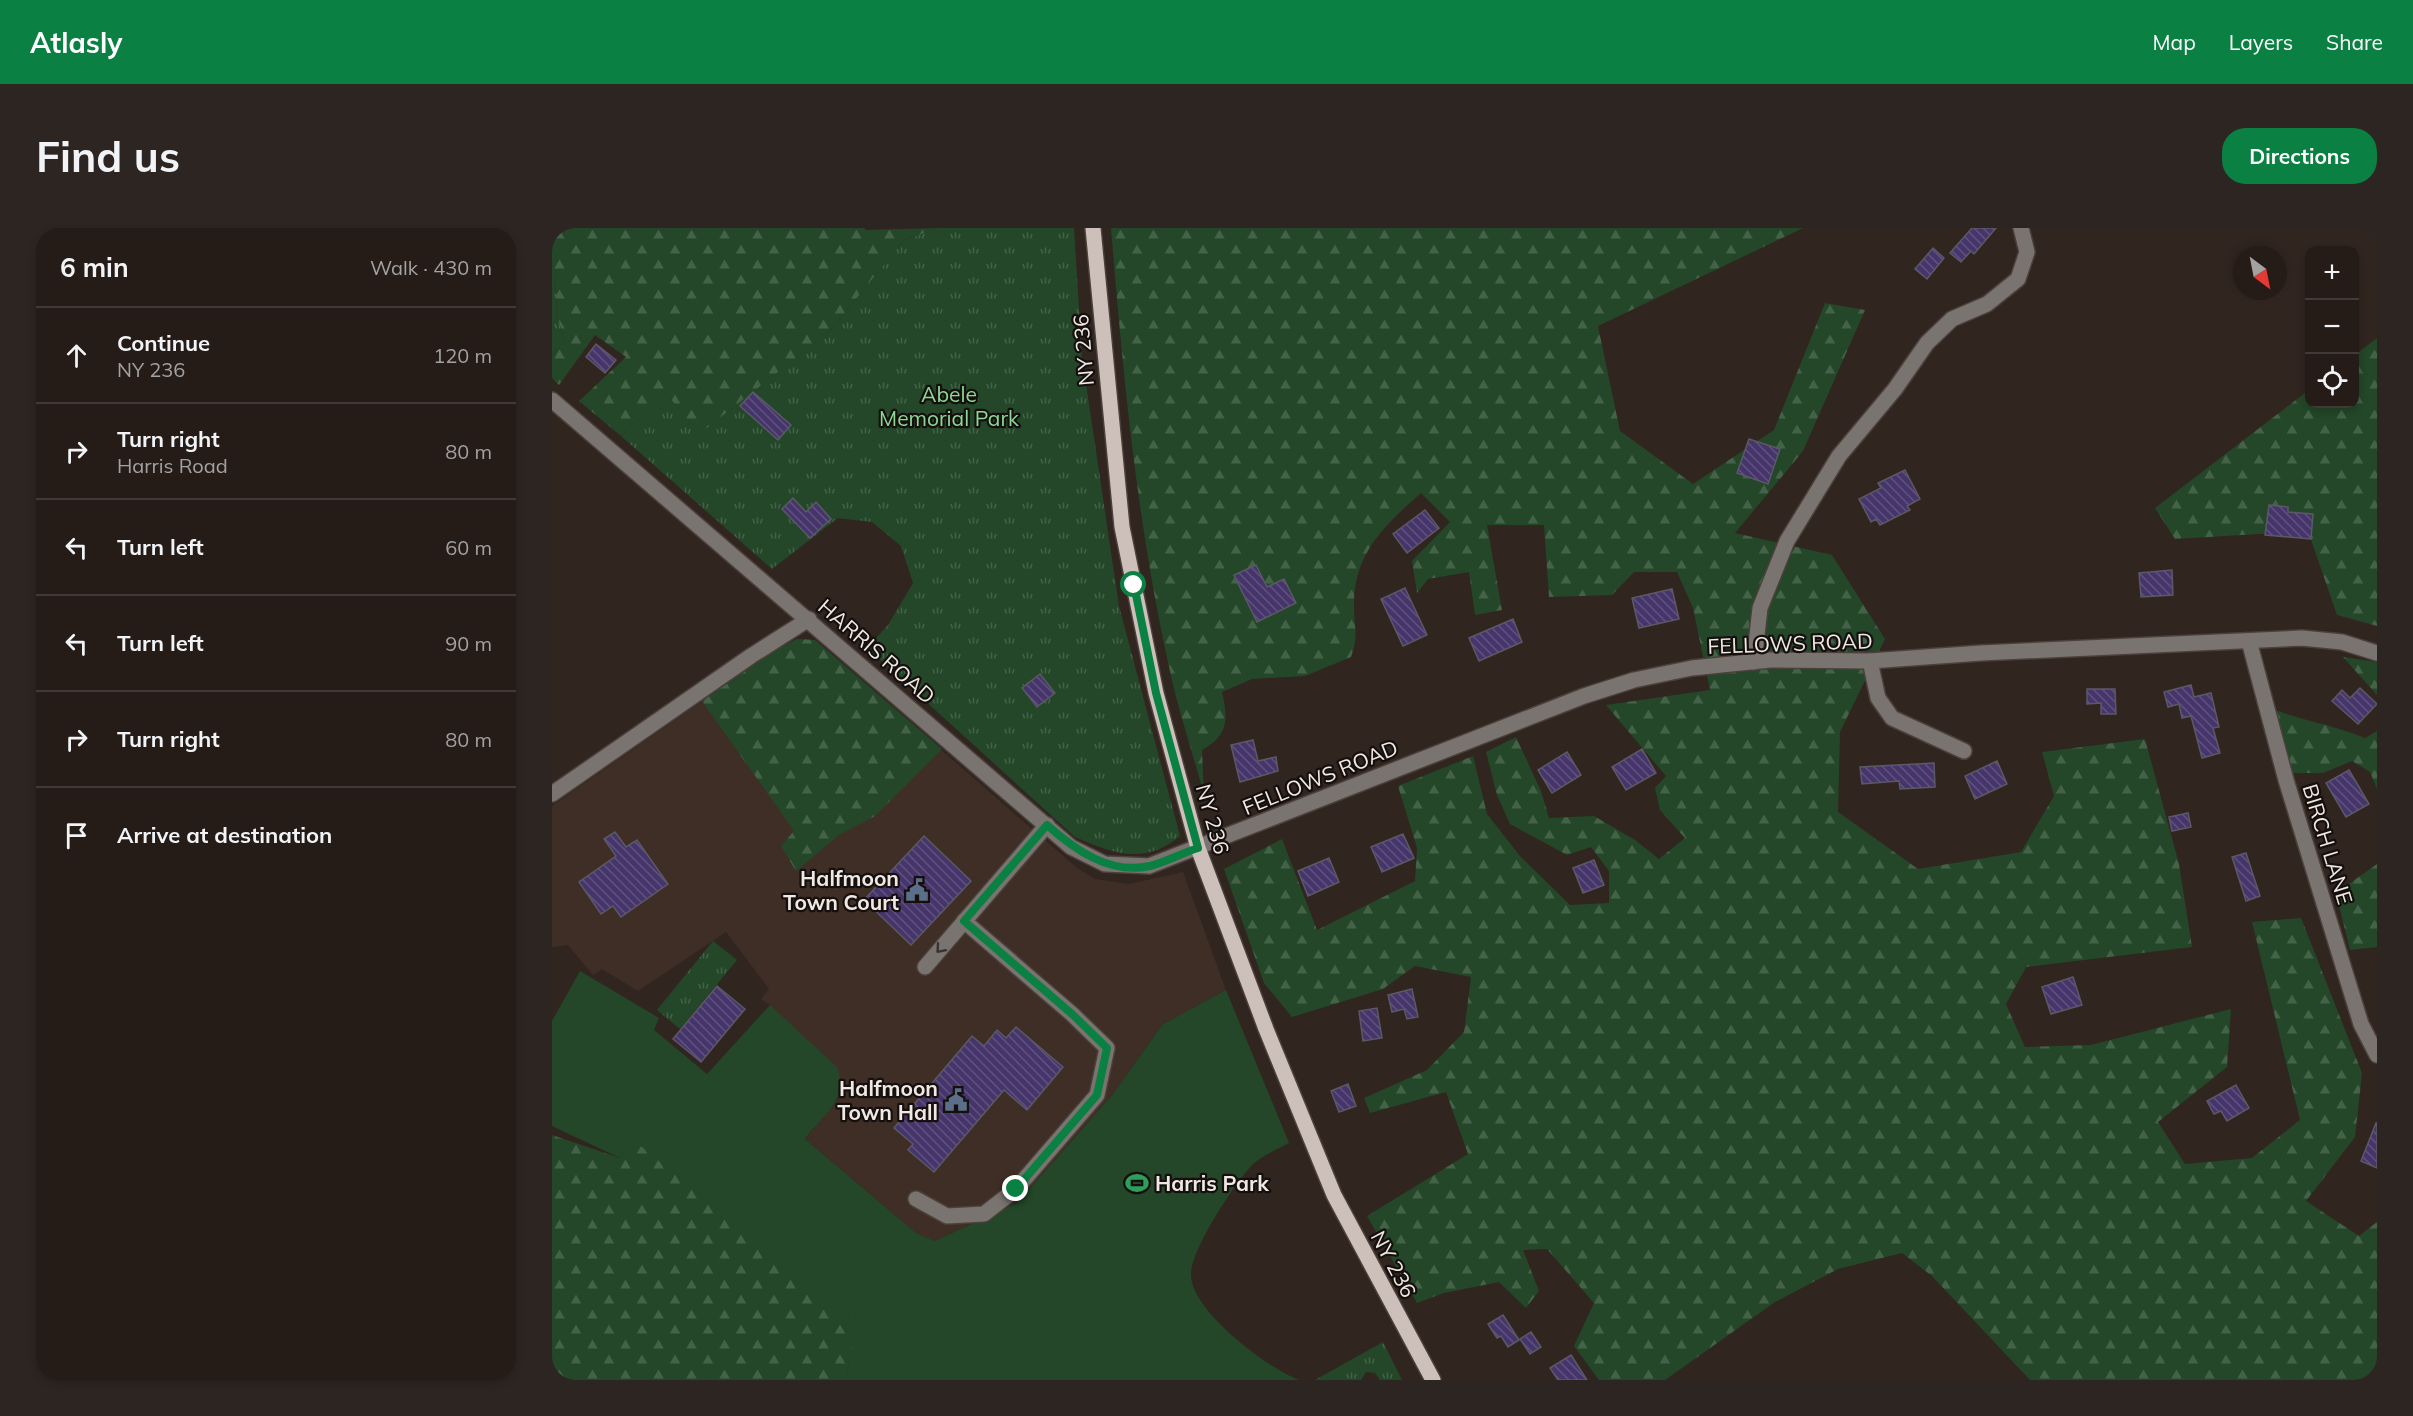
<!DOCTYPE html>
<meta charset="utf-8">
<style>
:root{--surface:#251c18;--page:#2d2521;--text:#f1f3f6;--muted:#a3a1a2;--line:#423a37;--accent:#0b8043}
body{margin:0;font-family:Mulish,sans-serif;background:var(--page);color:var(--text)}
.controls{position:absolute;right:18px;top:18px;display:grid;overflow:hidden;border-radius:12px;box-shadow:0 3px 9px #0003}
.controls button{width:54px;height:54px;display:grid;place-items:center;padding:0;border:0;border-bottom:2px solid var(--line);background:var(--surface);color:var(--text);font:30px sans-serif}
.compass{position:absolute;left:1681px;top:18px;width:54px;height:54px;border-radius:50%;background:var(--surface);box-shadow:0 3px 9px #0003;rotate:148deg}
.stop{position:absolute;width:18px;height:18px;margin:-14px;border:4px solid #0b8043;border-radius:50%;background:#fff}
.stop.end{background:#0b8043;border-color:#fff;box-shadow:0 2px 6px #0008}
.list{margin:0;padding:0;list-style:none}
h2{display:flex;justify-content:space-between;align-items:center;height:78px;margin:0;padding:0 24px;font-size:26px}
h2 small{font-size:20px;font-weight:400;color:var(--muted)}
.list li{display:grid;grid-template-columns:39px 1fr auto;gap:18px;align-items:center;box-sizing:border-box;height:96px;padding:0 24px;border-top:2px solid var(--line)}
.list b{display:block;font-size:22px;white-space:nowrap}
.list p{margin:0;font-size:20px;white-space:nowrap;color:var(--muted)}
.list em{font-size:20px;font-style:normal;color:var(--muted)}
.icon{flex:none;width:33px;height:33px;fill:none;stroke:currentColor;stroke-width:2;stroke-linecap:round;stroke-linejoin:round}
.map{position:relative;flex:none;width:1825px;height:1152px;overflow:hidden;border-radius:24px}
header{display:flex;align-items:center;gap:36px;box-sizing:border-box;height:84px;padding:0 30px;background:var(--accent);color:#fff}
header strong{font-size:28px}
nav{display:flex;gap:33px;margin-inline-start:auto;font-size:21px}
.intro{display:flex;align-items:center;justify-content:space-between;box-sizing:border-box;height:144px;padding:0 36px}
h1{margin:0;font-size:42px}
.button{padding:15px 27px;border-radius:24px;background:var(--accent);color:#fff;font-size:21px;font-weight:700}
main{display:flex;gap:36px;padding:0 36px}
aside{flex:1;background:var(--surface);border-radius:24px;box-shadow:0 3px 9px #0003}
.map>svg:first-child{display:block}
</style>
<header>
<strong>Atlasly</strong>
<nav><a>Map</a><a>Layers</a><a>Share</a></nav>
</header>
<div class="intro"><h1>Find us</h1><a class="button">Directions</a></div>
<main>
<aside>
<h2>6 min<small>Walk · 430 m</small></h2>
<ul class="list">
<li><svg class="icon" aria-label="ahead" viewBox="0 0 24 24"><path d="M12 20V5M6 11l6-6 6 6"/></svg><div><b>Continue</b><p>NY 236</p></div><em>120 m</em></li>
<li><svg class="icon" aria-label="right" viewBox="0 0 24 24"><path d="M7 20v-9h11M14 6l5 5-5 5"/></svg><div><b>Turn right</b><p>Harris Road</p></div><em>80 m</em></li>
<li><svg class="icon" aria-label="left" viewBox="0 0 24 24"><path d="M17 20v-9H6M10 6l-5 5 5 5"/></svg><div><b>Turn left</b></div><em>60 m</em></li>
<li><svg class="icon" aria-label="left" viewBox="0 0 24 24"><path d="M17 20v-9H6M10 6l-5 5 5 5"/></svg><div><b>Turn left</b></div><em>90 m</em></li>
<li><svg class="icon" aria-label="right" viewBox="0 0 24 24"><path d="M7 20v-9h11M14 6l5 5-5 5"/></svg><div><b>Turn right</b></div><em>80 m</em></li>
<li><svg class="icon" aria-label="arrive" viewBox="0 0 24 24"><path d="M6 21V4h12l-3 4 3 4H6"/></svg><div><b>Arrive at destination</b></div></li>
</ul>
</aside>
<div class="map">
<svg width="1825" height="1152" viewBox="0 0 1825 1152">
<defs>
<pattern id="grass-tufts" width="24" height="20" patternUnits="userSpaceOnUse" patternTransform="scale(1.5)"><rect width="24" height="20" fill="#234728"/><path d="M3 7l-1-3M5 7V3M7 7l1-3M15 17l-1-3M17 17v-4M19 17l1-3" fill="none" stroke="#436247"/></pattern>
<pattern id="forest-firs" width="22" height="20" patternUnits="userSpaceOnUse" patternTransform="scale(1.5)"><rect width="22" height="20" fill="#234728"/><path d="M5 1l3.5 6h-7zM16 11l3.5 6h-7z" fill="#436247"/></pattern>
<pattern id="building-back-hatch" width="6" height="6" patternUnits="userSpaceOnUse" patternTransform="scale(1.5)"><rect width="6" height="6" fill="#45356a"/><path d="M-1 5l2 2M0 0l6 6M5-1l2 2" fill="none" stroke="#60527f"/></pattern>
</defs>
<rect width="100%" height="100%" fill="#312520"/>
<!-- built -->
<path fill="#3f2e25" d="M 245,411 L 263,412 L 525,640 L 543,651 L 577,656 L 631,644 L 674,762 L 611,796 L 561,866 L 465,975 L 383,1013 L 364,1005 L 253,911 L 287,870 L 218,777 L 209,771 L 217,761 L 174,704 L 86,763 L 50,741 L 41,747 L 16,717 L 0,719 L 0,578 L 225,421 Z"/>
<!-- grass -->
<g fill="url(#grass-tufts)">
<path d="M 387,0 L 522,0 L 530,129 L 567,378 L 628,608 C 592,638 560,625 523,609 L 315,420 L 336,397 L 361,355 L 349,318 L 320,294 L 286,290 L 220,341 L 69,208 L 114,165 L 147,205 L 277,104 L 352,12 Z"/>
<path d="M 0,41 L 3,42 L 5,88 L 13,113 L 0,127 Z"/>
<path d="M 161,713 L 185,732 L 128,801 L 105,782 Z"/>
<path d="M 831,1114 L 850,1152 L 828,1152 L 823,1145 L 814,1144 L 809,1152 L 763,1152 Z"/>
</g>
<!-- forest -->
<g fill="url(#forest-firs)">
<path d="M 0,0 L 312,0 L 314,2 L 387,0 L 352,12 L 277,104 L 147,206 L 114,165 L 69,208 L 27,173 L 74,129 L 43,107 L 7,157 L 0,150 L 0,127 L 13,113 L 5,88 L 3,43 L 0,41 Z"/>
<path d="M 559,0 L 1251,0 L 1046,98 L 1068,203 L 1141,256 L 1222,202 L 1273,75 L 1313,82 L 1251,223 L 1183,305 L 1280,327 L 1333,411 L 1288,504 L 1286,584 L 1366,641 L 1469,624 L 1502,568 L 1490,524 L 1593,511 L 1627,636 L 1640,719 L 1474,739 L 1454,776 L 1473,819 L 1539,817 L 1679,781 L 1675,839 L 1606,894 L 1633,936 L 1700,930 L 1748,892 L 1700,694 L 1749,690 L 1810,845 L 1803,909 L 1754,973 L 1807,1008 L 1825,994 L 1825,1152 L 1478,1152 L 1380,1048 L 1350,1025 L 1286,1041 L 1223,1074 L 1113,1152 L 1047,1152 L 1022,1118 L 1042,1075 L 995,1021 L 971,1022 L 987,1063 L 974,1080 L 947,1054 L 892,1065 L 865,1075 L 815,988 L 916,926 L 894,864 L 818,885 L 812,870 L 875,842 L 912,804 L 919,749 L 863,738 L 831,761 L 740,789 L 712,755 L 672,641 L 730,611 L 765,702 L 863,653 L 865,620 L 846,558 L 921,528 L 935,586 L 968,628 L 1018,677 L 1057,675 L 1057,643 L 1039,619 L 1015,627 L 958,596 L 945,567 L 934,524 L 964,509 L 989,563 L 997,590 L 1042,588 L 1083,612 L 1107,631 L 1133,610 L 1108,582 L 1103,560 L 1114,548 L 1054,477 L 1158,462 L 1141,380 L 1125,344 L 1082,344 L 1060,367 L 997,369 L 992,297 L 935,297 L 950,382 L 923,387 L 917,344 L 876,351 L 865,365 L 860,333 L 898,294 L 869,265 C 832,298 801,326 802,379 C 802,401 807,406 799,429 L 753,448 L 700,451 L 670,464 C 676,491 677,507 650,522 L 652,567 C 641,525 626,482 617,439 C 585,295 571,147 559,0 Z"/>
<path d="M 1825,110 L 1825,398 L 1785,387 L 1756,303 L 1623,311 L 1603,280 L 1757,162 L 1758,176 L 1802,176 L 1803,127 Z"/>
<path d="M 245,411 L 263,412 L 390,521 L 323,588 L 287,607 L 244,643 L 229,618 L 242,603 L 150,473 L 225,421 Z"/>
<path d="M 1791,429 L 1825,434 L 1825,467 Z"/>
<path d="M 1723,482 C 1753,493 1784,498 1813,510 L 1825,503 L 1825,561 L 1818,544 L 1800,533 L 1771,545 L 1740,545 Z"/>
<path d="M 1825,636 L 1825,719 L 1798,722 L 1786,673 L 1794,658 Z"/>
<path d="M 0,907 L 68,930 L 80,910 L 307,1095 L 293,1152 L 0,1152 Z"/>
</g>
<!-- pitch -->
<path fill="#234728" d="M 28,743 L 107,790 L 102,802 L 155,846 L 218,777 L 285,839 C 298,872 271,886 253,911 L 364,1005 L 383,1013 L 465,975 L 561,866 L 611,796 L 674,762 L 737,915 C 726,921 711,927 701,936 C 683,955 639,1021 639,1047 C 639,1083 717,1141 747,1152 L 293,1152 L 306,1095 L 80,911 L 68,930 L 0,898 L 0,793 Z"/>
<!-- building -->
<g fill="url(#building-back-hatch)" stroke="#5b5965" stroke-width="1.5">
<path d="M 1420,0 L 1444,0 L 1422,26 L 1419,23 L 1409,34 L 1398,25 Z"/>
<path d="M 1381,20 L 1392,30 L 1375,51 L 1363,41 Z"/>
<path d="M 44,116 L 64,132 L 53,145 L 34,129 Z"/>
<path d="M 201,164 L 239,197 L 226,212 L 188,178 Z"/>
<path d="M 1197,211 L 1228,221 L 1216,256 L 1185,245 Z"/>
<path d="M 1353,242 L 1368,271 L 1355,278 L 1358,282 L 1328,297 L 1324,291 L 1319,294 L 1307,271 L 1329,260 L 1326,255 Z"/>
<path d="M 241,270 L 254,284 L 264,274 L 279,291 L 258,310 L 230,281 Z"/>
<path d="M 1717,277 L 1736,279 L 1736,284 L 1761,286 L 1759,311 L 1713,307 Z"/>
<path d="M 873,282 L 887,300 L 855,325 L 841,306 Z"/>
<path d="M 704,337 L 715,359 L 732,351 L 744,375 L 705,394 L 682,347 Z"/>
<path d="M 1620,342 L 1621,367 L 1589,369 L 1587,345 Z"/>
<path d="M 853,360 L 875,407 L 851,418 L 829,371 Z"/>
<path d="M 1120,361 L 1127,391 L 1087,400 L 1080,370 Z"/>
<path d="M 961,391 L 970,414 L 927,433 L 917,410 Z"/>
<path d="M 488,446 L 503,465 L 485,479 L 470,460 Z"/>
<path d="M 1639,457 L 1642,469 L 1659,465 L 1667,499 L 1661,500 L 1668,525 L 1650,530 L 1639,488 L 1630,490 L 1627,476 L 1616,479 L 1612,464 Z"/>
<path d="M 1808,460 L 1825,476 L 1806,496 L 1780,473 L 1790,462 L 1798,470 Z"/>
<path d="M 1535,461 L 1563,461 L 1564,486 L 1549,486 L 1549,475 L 1535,476 Z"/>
<path d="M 701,512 L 706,533 L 724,529 L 726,543 L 688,554 L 679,517 Z"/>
<path d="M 1090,521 L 1104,545 L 1074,562 L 1060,539 Z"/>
<path d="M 1015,524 L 1029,547 L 1000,565 L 986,542 Z"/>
<path d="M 1445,533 L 1455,556 L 1423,571 L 1413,548 Z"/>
<path d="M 1382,535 L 1383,559 L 1348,561 L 1347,553 L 1310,556 L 1308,539 Z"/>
<path d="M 1797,542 L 1817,576 L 1794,589 L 1774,555 Z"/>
<path d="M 1636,585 L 1639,599 L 1620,603 L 1617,589 Z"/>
<path d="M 63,604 L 74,619 L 85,612 L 116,656 L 69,689 L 61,678 L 49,686 L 27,654 L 64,628 L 52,611 Z"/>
<path d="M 851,606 L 862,630 L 830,644 L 819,619 Z"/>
<path d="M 372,608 L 419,653 L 359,717 L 312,672 Z"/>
<path d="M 1694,625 L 1708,668 L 1694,673 L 1680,629 Z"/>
<path d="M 777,630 L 787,654 L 756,668 L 746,643 Z"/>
<path d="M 1042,632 L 1052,657 L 1031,665 L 1021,640 Z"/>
<path d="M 1521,749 L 1530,777 L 1499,786 L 1490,759 Z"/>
<path d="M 165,758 L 193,781 L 149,834 L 121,811 Z"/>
<path d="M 860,761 L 866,789 L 855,791 L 852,781 L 840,784 L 836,767 Z"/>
<path d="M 825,780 L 830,810 L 811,813 L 807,783 Z"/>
<path d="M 464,799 L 511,839 L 475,882 L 452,862 L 382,944 L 356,922 L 361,916 L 342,900 L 420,808 L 432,818 L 445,802 L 454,810 Z"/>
<path d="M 796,856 L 804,878 L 787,884 L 779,863 Z"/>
<path d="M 1684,857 L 1697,880 L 1675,893 L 1669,883 L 1662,886 L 1655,873 Z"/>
<path d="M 1824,895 L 1825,895 L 1825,940 L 1809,933 Z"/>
<path d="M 951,1087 L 967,1112 L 956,1119 L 949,1108 L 945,1110 L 936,1096 Z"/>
<path d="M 979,1104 L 989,1119 L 978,1126 L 968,1111 Z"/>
<path d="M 1019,1127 L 1035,1152 L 1006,1152 L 998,1140 Z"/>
</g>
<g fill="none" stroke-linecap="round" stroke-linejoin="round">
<!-- minor casing -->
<g stroke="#4c403b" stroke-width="18">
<g id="minor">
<path d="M 0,172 L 519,619 L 553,636 L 597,638 L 1032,468 L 1082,452 L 1140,440 L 1218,432 L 1318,433 L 1429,425 L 1750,410 L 1790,414 L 1825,425"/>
<path d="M 1697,413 L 1734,552 L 1809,796 L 1825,827"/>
<path d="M 1318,433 L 1326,470 L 1340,490 L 1412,523"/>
<path d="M 1202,434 L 1208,380 L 1235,313 L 1287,228 L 1343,161 L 1375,115 L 1400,91 L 1435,76 L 1466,51 L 1475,24 L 1469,0"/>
<path d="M 0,566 L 199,428 L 257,391"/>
<path d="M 373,739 L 495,597"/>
<path d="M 364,971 L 395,988 L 432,986 L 464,961 L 545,867 L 555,820 L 520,786 L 412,693"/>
</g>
</g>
<!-- major casing -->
<g stroke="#4c403b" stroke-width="18">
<path id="major" d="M 541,0 L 570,299 L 604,465 L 646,620 L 714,801 L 782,967 L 881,1152"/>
</g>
<!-- minor -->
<use href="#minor" stroke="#7a7471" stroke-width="15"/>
<!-- major -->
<use href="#major" stroke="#cdc0ba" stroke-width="15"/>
</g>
<!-- one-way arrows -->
<defs><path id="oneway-chevron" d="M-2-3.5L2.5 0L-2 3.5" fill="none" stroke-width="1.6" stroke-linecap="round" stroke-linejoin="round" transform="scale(1.5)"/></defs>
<use stroke="#383330" href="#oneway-chevron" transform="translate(388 721) rotate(131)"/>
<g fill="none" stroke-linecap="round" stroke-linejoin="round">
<!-- route -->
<path stroke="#0b8043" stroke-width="8" d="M 464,961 L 545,867 L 555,820 L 520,786 L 412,693 L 495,597 C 523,622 558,647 598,638 C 614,634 630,625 646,620 L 604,465 L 582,357"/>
</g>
<!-- icons -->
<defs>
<g id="civic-bare" transform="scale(1.8)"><path d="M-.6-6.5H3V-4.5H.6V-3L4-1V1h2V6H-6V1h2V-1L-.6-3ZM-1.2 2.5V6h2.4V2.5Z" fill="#5c6f8a" stroke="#15100d" stroke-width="2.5" paint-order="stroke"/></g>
<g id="stadium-bare" transform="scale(1.8)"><path d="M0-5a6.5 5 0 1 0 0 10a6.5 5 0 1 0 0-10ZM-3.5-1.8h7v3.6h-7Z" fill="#2e9e5b" stroke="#15100d" stroke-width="2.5" paint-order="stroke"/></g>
</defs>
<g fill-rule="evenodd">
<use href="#civic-bare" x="365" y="662"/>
<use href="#civic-bare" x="404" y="872"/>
<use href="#stadium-bare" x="585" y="955"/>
</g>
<g text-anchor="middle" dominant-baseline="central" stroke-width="4.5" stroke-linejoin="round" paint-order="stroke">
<!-- street labels -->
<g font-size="21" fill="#f0e8e4" stroke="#15100d">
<text transform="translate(531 122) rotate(-95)">NY 236</text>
<text transform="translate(1238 415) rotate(-2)">FELLOWS ROAD</text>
<text transform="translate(325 423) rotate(41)">HARRIS ROAD</text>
<text transform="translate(768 549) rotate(-22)">FELLOWS ROAD</text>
<text transform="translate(661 591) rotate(74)">NY 236</text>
<text transform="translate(1776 616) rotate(73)">BIRCH LANE</text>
<text transform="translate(842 1036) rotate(62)">NY 236</text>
</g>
<!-- park labels -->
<g font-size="21" fill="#8cd896" stroke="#15100d">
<text x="397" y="166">Abele<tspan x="397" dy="24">Memorial Park</tspan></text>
</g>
<!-- poi labels -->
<g font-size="21" font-weight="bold" fill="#f0e8e4" stroke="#15100d" text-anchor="end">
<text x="347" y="650">Halfmoon<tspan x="347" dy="24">Town Court</tspan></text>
<text x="386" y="860">Halfmoon<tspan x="386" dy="24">Town Hall</tspan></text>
<text x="603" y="955" text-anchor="start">Harris Park</text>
</g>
</g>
</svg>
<div class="controls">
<button>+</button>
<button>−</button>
<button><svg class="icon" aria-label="locate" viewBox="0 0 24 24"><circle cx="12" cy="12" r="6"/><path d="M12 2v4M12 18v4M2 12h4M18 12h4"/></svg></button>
</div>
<svg class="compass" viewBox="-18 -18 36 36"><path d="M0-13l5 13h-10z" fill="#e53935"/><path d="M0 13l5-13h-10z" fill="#a3a1a2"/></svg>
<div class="stop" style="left:582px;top:357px"></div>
<div class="stop end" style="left:464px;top:961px"></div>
</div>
</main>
